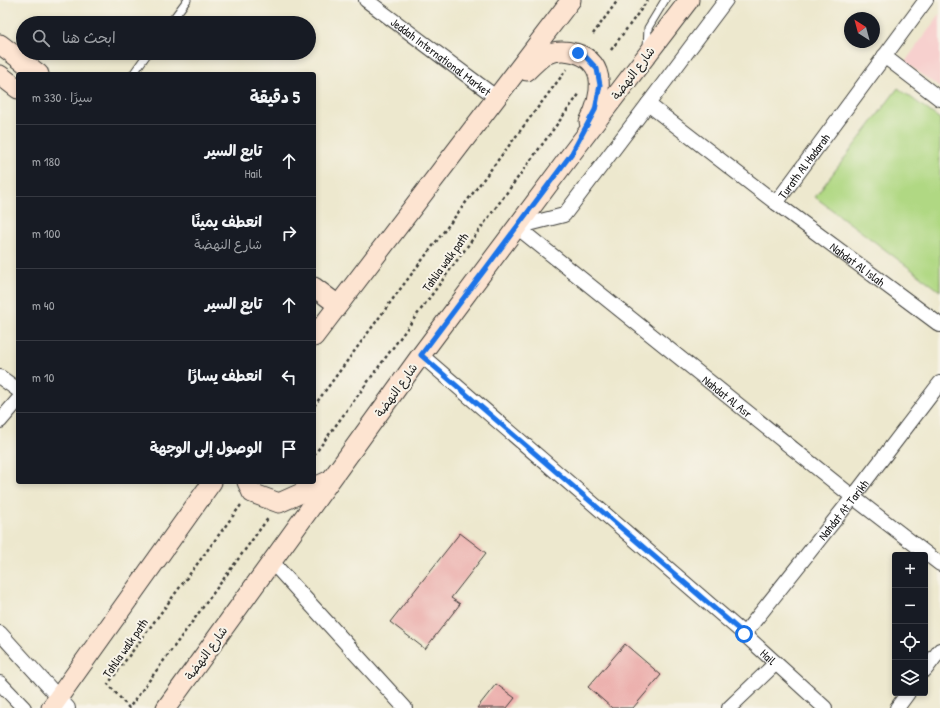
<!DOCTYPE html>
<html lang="ar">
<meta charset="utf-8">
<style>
:root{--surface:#171b24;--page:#242831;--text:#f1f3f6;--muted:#9ea1a6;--line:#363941}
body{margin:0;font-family:"Patrick Hand","Playpen Sans Arabic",sans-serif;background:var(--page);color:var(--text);direction:rtl}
.controls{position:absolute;right:12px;bottom:12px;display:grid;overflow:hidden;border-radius:4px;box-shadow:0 2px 6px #0003}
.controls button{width:36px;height:36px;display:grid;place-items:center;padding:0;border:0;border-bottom:1px solid var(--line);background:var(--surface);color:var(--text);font:20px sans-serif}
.compass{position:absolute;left:844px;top:12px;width:36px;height:36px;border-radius:50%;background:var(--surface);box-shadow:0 2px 6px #0003;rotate:324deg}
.stop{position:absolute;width:12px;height:12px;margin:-9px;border:3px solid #1a73e8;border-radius:50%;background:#fff}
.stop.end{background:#1a73e8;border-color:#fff;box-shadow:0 1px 4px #0008}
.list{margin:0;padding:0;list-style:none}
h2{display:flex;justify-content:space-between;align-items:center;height:52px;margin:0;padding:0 16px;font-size:17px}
h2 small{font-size:13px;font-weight:400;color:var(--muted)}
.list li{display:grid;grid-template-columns:26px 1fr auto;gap:12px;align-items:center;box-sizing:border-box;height:72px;padding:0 16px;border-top:1px solid var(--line)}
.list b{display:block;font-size:15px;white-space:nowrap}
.list p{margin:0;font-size:13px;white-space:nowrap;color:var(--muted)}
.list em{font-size:13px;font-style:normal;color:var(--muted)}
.icon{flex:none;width:22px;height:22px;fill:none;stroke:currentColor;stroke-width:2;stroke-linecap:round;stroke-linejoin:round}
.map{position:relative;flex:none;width:940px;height:708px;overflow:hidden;direction:ltr}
.search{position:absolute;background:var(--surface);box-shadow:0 2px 6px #0003;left:16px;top:16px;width:300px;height:44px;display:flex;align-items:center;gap:10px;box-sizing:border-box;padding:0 14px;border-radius:22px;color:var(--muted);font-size:15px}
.panel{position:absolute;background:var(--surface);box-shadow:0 2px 6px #0003;left:16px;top:72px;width:300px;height:412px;border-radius:4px;direction:rtl}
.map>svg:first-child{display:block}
</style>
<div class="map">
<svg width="940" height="708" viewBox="0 0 940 708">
<rect width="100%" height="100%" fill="#f7f3e8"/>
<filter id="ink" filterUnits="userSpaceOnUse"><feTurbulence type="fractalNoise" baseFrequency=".025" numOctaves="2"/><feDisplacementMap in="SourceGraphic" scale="8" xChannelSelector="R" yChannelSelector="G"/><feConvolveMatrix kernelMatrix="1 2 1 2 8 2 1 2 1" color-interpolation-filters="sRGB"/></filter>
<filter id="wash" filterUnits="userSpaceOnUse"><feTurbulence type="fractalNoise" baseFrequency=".012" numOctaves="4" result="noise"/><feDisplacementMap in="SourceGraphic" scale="16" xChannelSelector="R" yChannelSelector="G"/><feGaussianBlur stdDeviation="0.9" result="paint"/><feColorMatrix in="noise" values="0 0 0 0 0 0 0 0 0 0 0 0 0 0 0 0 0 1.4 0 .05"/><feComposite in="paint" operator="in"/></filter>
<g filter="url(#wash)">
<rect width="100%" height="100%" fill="#ede8ce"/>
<!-- built -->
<path fill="#f7d0ce" d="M 940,14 L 940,88 L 905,62 Z"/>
<!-- green -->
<path fill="#b0d883" stroke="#667a50" d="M 898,88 L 940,119 L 940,291 L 815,197 Z"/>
<g id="blocks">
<!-- building -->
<g fill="#ecb1ae">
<path d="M 460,533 L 486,553 L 451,598 L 460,604 L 425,649 L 390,622 Z"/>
<path d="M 625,644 L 661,675 L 633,708 L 612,708 L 588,687 Z"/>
<path d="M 496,684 L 515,698 L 507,708 L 477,708 Z"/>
</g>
</g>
</g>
<g filter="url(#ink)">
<use href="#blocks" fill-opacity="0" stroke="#3b3b37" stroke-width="1"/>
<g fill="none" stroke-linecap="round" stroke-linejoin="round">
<!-- lane casing -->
<g stroke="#3b3b37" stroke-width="9">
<g id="lane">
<path d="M 170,23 L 187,0"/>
<path d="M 647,47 L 648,28 L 665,0"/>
<path d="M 133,74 L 148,53"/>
</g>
</g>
<!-- street casing -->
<g stroke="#3b3b37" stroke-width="16">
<g id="street">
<path id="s1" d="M 366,0 L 497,98"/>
<path d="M 884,56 L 940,99"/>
<path id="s2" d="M 648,104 L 776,203 L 926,0"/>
<path id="s3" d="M 776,203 L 940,325"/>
<path id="s4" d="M 517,227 L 853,497 L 940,564"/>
<path d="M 517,227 L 564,215 L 648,104 L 726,0"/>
<path id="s5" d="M 421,355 L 744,634 L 825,708"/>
<path d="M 0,377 L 18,390"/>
<path d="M 0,421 L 18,400"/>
<path d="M 272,562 L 405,708"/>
<path d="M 0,633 L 68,708"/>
<path id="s6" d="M 744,634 L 853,497 L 940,383"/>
<path d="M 925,670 L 940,650"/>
<path d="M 0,683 L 24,708"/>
<path d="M 729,708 L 776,663"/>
<path d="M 897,708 L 908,693"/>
</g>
</g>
<!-- secondary casing -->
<g stroke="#3b3b37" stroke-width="21">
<g id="secondary">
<path d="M 0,44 L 39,74"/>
<path d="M 527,71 C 532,66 539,59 545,55 C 555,50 565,50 575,53 C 609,62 601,98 589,122"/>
<path d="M 0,75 L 18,89"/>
<path d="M 314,287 L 338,305"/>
<path d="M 314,337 L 571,0"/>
<path d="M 247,482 L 252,493 L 279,503 L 328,481"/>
<path d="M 51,708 L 212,482"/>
<path d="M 166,708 L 421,355 L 572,153 L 689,0"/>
</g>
</g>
<!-- path -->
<g stroke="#3b3b37" stroke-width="2.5" stroke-dasharray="3 3" stroke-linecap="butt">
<path d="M 593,34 L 618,0"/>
<path d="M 611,50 L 648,0"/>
<path d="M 314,406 L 398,292 L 567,69"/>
<path d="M 314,455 L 580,93"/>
<path d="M 241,505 L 108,684 L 129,708 L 269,517"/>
</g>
<!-- lane -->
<use href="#lane" stroke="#fff" stroke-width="7"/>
<!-- street -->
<use href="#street" stroke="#fff" stroke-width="14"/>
<!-- secondary -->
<use href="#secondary" stroke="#fde4d1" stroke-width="19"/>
</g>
</g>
<g fill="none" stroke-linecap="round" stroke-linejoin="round" filter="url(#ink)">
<!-- route -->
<path stroke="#1a73e8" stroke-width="5" d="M 578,53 L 584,55 L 597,69 L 600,85 L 595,110 L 572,153 L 421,355 L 744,634"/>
</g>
<g text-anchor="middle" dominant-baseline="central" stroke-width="4" stroke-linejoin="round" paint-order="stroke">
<!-- street labels -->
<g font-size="12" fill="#1c1c1c" stroke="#f7f3e8">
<text stroke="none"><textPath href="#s1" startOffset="94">Jeddah International Market</textPath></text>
<text transform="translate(633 73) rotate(-53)">شارع النهضة</text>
<text stroke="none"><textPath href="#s2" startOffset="208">Turath Al Hadarah</textPath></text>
<text transform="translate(445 262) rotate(-54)">Tahlia walk path</text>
<text stroke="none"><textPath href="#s3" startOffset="102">Nahdat Al Islah</textPath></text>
<text transform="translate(396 390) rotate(-54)">شارع النهضة</text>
<text stroke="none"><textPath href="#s4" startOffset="270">Nahdat Al Asr</textPath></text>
<text stroke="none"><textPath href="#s6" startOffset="159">Nahdat At Tarikh</textPath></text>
<text transform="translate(125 648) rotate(-55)">Tahlia walk path</text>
<text transform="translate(206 653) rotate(-54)">شارع النهضة</text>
<text stroke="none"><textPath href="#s5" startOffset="460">Hail</textPath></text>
</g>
</g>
</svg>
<div class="controls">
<button>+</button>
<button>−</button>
<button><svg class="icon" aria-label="locate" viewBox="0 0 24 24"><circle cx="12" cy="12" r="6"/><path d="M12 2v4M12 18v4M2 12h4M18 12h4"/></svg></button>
<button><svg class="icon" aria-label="layers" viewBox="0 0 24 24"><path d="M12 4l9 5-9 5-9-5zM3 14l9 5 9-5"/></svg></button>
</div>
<svg class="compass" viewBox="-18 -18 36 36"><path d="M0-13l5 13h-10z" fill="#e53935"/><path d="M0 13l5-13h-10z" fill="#9ea1a6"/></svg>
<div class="stop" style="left:744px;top:634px"></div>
<div class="stop end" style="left:578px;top:53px"></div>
<div class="search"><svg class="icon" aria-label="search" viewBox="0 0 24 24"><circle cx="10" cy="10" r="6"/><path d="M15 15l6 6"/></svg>ابحث هنا</div>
<section class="panel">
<h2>5 دقيقة<small>سيرًا · 330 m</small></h2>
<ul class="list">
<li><svg class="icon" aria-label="ahead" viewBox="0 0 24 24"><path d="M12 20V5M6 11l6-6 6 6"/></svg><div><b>تابع السير</b><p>Hail</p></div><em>180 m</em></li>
<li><svg class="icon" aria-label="right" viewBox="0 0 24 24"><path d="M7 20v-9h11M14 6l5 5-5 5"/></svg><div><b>انعطف يمينًا</b><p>شارع النهضة</p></div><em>100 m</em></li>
<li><svg class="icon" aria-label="ahead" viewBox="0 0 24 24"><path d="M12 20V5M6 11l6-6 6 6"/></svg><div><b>تابع السير</b></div><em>40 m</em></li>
<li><svg class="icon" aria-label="left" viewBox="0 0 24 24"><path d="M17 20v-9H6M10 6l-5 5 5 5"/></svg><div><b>انعطف يسارًا</b></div><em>10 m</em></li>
<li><svg class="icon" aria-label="arrive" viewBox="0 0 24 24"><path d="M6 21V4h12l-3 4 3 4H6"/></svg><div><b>الوصول إلى الوجهة</b></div></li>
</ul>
</section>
</div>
